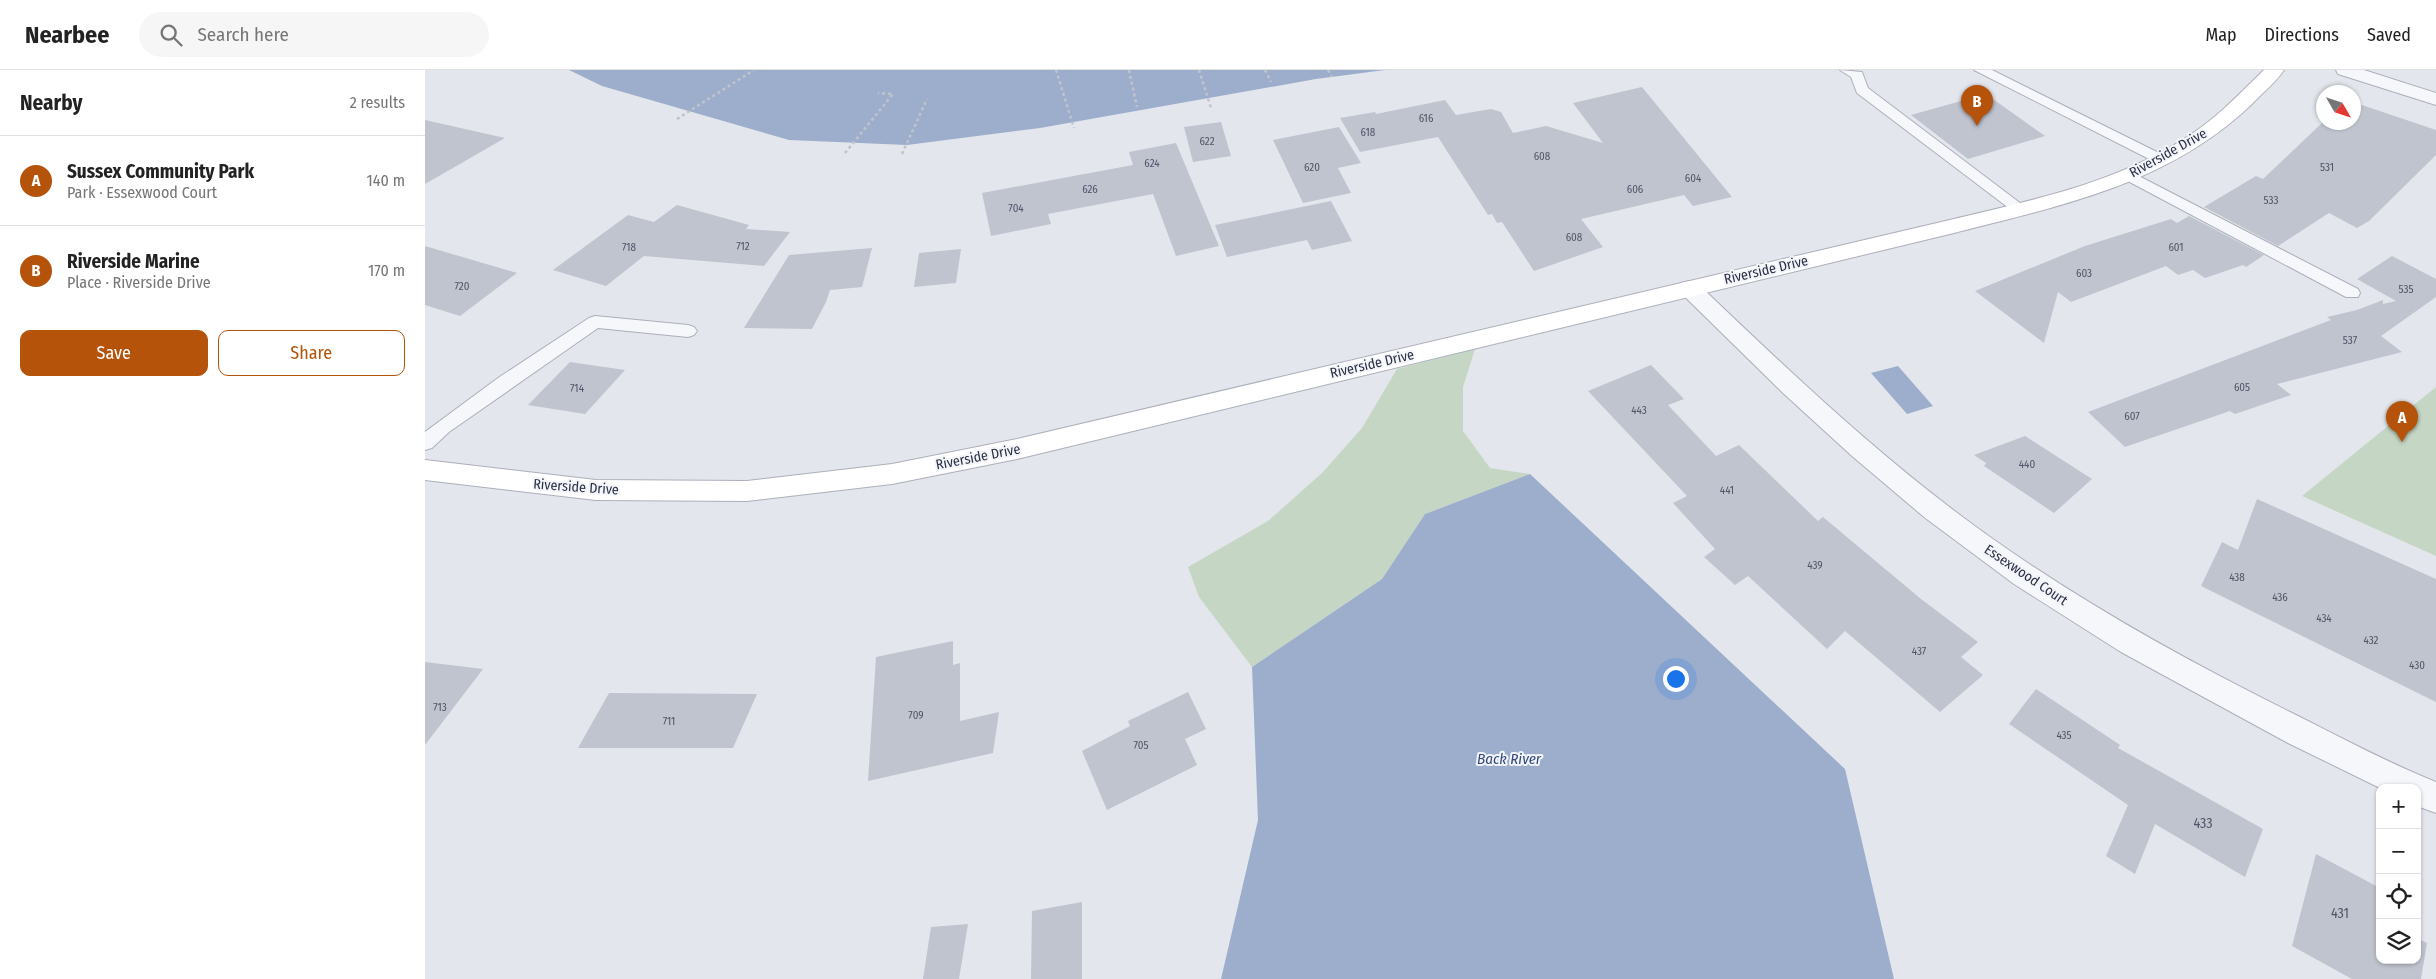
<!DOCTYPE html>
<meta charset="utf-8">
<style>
:root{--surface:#fff;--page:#f6f6f6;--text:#222;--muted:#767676;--line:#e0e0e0;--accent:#b45309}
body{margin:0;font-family:"Fira Sans Condensed",sans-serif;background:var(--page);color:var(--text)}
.controls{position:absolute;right:15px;bottom:15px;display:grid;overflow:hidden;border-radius:10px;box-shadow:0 1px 4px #0004}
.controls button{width:45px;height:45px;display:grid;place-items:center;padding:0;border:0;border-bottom:1px solid var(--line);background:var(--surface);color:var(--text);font:25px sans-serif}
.compass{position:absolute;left:1891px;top:15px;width:45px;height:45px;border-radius:50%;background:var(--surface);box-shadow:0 1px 4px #0004;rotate:129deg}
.you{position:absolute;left:1250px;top:608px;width:18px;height:18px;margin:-12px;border:4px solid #fff;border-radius:50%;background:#1a73e8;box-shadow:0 0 0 8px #1a73e833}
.badge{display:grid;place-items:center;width:32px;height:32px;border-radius:50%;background:var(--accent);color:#fff;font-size:16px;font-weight:700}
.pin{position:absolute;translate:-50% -41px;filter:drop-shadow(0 1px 2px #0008)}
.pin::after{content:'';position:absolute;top:26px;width:18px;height:15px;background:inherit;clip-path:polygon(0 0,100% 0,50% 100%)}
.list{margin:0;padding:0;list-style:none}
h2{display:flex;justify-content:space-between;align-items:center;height:65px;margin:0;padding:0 20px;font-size:21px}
h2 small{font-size:16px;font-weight:400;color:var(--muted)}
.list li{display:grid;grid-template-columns:32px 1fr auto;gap:15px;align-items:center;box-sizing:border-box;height:90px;padding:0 20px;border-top:1px solid var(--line)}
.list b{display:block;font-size:19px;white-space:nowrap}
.list p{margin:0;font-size:16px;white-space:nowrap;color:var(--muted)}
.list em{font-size:16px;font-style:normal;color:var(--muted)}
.actions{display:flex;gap:10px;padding:15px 20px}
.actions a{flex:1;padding:11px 0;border:1px solid var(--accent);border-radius:10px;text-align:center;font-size:18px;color:var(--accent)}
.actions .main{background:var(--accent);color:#fff}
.icon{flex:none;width:28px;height:28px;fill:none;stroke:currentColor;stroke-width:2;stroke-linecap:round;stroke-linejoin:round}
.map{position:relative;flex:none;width:2011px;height:909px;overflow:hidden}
header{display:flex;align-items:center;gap:30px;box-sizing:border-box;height:70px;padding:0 25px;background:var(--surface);border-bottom:1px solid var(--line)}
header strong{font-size:24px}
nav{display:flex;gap:28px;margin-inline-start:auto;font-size:18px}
.search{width:350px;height:45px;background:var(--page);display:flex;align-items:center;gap:12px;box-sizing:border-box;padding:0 18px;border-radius:28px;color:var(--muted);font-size:19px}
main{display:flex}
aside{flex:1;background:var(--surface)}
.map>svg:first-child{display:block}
</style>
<header>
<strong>Nearbee</strong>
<div class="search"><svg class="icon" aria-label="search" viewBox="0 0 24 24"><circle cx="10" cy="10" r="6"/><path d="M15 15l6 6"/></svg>Search here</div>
<nav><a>Map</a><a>Directions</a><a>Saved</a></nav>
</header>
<main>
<aside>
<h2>Nearby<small>2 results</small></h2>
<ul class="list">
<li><span class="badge">A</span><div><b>Sussex Community Park</b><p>Park · Essexwood Court</p></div><em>140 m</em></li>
<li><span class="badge">B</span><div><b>Riverside Marine</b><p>Place · Riverside Drive</p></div><em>170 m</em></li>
</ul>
<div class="actions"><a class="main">Save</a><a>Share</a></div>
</aside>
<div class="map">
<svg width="2011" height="909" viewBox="0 0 2011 909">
<rect width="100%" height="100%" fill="#e3e6ec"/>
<!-- green -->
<g fill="#c6d6c4">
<path d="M 1050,279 L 1038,317 L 1038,361 L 1065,398 L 1105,404 L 1000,444 L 957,509 L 827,597 L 774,527 L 763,497 L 843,451 L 897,403 L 937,358 L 972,299 Z"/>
<path d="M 2011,317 L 2011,486 L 1877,426 Z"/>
</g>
<!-- water -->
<g fill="#9daecd">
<path d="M 144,0 L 960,0 L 891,9 L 615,58 L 482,75 L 364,70 L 177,16 Z"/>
<path d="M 1473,296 L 1508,336 L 1482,344 L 1446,303 Z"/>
<path d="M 1105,404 L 1420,699 L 1469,909 L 796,909 L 833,750 L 827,597 L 957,509 L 1000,444 Z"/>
</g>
<!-- building -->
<g fill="#c0c4cf">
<path d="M 1217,17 L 1307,127 L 1268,136 L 1259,125 L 1156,149 L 1178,177 L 1109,201 L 1077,152 L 1072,153 L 1067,144 L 1063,145 L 1013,67 L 935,82 L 915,48 L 950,42 L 951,44 L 1020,30 L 1031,45 L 1066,39 L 1076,42 L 1088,63 L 1121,56 L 1178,73 L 1148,33 Z"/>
<path d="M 1561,24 L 1620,66 L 1543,89 L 1486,45 Z"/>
<path d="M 1928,32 L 2011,60 L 2011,85 L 1944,151 L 1932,158 L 1904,143 L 1853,176 L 1779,137 L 1831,106 L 1838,109 L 1898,52 L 1928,52 Z"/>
<path d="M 0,50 L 80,68 L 0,114 Z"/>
<path d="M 796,52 L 806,86 L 768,92 L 759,57 Z"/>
<path d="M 914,57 L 936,93 L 913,98 L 926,123 L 878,133 L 848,70 Z"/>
<path d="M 751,73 L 794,176 L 751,186 L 728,124 L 623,144 L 626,154 L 566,166 L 557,123 L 708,95 L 704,82 Z"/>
<path d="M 906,131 L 927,171 L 887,180 L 882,170 L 802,187 L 790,155 Z"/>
<path d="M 252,135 L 324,155 L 321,159 L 365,162 L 339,196 L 219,186 L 181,216 L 128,200 L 203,145 L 229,152 Z"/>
<path d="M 1764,146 L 1839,185 L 1821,197 L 1818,195 L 1780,208 L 1768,200 L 1753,205 L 1741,196 L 1646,232 L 1633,222 L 1619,273 L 1550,221 L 1660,176 L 1746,149 L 1752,153 Z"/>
<path d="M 0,176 L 92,203 L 35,246 L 0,235 Z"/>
<path d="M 447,178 L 437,217 L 405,220 L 401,232 L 387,259 L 319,258 L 364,185 Z"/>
<path d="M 536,179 L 531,213 L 489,217 L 494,183 Z"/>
<path d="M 1967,186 L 2011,209 L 2011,227 L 1956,266 L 1977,282 L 1852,314 L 1866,325 L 1810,344 L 1805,341 L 1700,377 L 1663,342 L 1906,250 L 1902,247 L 1932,240 L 1958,230 L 1958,234 L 1971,231 L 1932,209 Z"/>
<path d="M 145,292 L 200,300 L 160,344 L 103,335 Z"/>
<path d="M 1226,295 L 1259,329 L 1243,335 L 1291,386 L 1314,375 L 1393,451 L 1398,447 L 1496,529 L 1553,572 L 1536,587 L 1558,605 L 1515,642 L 1420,561 L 1402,579 L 1323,506 L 1310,515 L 1279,487 L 1290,479 L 1248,433 L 1262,426 L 1163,321 Z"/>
<path d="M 1600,366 L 1667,409 L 1629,443 L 1559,396 L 1561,393 L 1549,385 Z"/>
<path d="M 1832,429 L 2011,509 L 2011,632 L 1776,516 L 1797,472 L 1813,480 Z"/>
<path d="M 528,571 L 528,595 L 535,593 L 535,651 L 574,642 L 568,683 L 443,711 L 451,587 Z"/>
<path d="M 0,592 L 58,599 L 0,675 Z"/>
<path d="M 1611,619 L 1695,675 L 1693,678 L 1838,759 L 1820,807 L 1730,754 L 1710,804 L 1681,786 L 1703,735 L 1584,654 Z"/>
<path d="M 763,622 L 781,659 L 760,669 L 772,695 L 682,740 L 657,681 L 705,656 L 703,651 Z"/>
<path d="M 184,623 L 332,624 L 308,678 L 153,678 Z"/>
<path d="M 1891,784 L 1955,818 L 1955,890 L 1992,890 L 1992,868 L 2002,873 L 1996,909 L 1927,909 L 1867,876 Z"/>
<path d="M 657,832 L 657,909 L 606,909 L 607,841 Z"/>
<path d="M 543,854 L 534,909 L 498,909 L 506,857 Z"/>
</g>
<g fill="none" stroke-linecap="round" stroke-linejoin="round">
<!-- lane casing -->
<g stroke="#acafba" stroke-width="2">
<g id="lane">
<path d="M 1415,0 L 1437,2 L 1443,18 L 1599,136 L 1602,139 L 1599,142 L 1589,142 L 1432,23 L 1426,7 Z"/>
<path d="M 1549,0 L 1567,0 L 1742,87 L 1744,90 L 1742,93 L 1732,93 Z"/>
<path d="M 1704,101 L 1933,219 L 1935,223 L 1933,227 L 1921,227 L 1699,109 L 1696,106 L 1699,103 Z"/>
<path d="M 170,246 L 263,255 L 269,257 L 272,261 L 269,265 L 263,267 L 173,258 L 24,362 L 7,378 L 0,380 L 0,362 L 73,308 L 164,248 Z"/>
</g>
</g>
<!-- street casing -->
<g stroke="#acafba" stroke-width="2">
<g id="street">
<path d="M 1911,0 L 1939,0 L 2011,23 L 2011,35 L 1913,4 Z"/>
<path d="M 1264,211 L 1272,213 C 1363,300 1455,388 1558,462 C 1654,531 1758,589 1865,642 C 1913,666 1961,692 2011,712 L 2011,743 L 1992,736 L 1992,718 L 1955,718 L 1863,673 L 1696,582 L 1589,514 L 1499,447 L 1427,386 L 1358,323 L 1256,223 L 1253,218 L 1256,213 Z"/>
</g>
</g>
<!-- secondary casing -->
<g stroke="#acafba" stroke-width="2">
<path id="secondary" d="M 1839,0 L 1859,0 C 1851,12 1838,22 1828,33 C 1744,114 1638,135 1529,163 L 592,389 L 467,414 L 322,431 L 171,430 L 0,410 L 0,390 L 171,410 L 322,411 L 467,394 L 592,369 L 1529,149 C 1613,129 1699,111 1771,61 C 1796,44 1817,21 1839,0 Z"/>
</g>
<!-- path -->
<g stroke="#c1c3cb" stroke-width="2.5" stroke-dasharray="3 3" stroke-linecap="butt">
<path d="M 631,0 L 649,58"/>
<path d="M 704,0 L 712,37"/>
<path d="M 774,0 L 786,38"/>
<path d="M 840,0 L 846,12"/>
<path d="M 903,0 L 907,7"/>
<path d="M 252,49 L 329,0"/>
<path d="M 420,83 L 468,24 L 453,23"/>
<path d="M 477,84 L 502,29"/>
</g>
<!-- lane -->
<use href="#lane" fill="#f6f7fa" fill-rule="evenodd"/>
<!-- street -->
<use href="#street" fill="#f6f7fa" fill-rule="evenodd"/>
<!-- secondary -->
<use href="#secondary" fill="#fff" fill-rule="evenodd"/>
</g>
<g text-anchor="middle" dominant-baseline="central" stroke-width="4" stroke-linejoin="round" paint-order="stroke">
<!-- number labels -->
<g font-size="11" fill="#505568">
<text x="1001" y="48">616</text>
<text x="943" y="62">618</text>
<text x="782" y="71">622</text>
<text x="1117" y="86">608</text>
<text x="727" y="93">624</text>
<text x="887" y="97">620</text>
<text x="1902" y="97">531</text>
<text x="1268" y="108">604</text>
<text x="665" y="119">626</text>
<text x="1210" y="119">606</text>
<text x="1846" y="130">533</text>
<text x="591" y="138">704</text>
<text x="1149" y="167">608</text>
<text x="318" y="176">712</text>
<text x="204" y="177">718</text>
<text x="1751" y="177">601</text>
<text x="1659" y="203">603</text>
<text x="37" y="216">720</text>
<text x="1981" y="219">535</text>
<text x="1925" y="270">537</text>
<text x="1817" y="317">605</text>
<text x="152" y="318">714</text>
<text x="1214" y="340">443</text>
<text x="1707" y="346">607</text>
<text x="1602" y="394">440</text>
<text x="1302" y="420">441</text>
<text x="1390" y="495">439</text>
<text x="1812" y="507">438</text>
<text x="1855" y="527">436</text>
<text x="1899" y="548">434</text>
<text x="1946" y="570">432</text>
<text x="1494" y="581">437</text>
<text x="1992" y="595">430</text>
<text x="15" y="637">713</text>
<text x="491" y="645">709</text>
<text x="244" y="651">711</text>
<text x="1639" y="665">435</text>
<text x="716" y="675">705</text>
</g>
<!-- street labels -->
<g font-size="14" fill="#2a3045" stroke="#f3f5f9">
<text transform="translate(1743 83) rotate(-29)">Riverside Drive</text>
<text transform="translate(1341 200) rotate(-13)">Riverside Drive</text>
<text transform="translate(947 294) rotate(-13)">Riverside Drive</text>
<text transform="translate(553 387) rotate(-11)">Riverside Drive</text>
<text transform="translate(151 417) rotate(4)">Riverside Drive</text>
<text transform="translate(1601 505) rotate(34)">Essexwood Court</text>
</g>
<!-- near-number labels -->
<g font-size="14" fill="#505568">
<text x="1778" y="753">433</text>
<text x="1915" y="843">431</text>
</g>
<!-- water labels -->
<g font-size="15" font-style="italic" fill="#31487c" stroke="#f3f5f9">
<text x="1084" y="689">Back River</text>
</g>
</g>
</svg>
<div class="controls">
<button>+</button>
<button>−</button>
<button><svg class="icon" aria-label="locate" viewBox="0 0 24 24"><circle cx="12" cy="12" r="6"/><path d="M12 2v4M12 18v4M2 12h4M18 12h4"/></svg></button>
<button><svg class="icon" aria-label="layers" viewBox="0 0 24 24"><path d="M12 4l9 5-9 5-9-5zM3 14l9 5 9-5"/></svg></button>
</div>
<svg class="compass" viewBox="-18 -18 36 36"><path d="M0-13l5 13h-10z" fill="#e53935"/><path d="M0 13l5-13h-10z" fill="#767676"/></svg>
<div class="you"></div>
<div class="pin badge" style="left:1977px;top:372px">A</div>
<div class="pin badge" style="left:1552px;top:56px">B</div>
</div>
</main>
